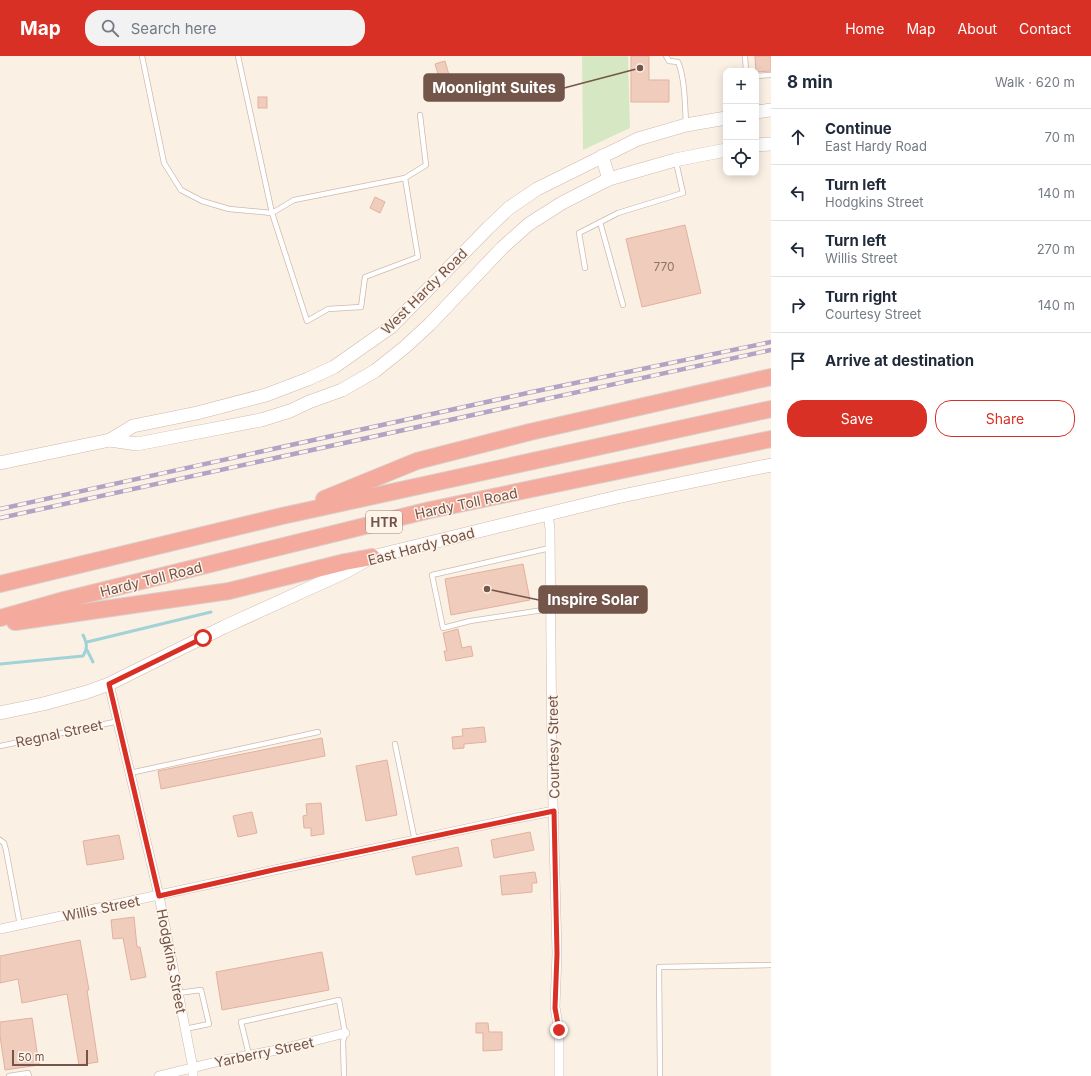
<!DOCTYPE html>
<meta charset="utf-8">
<style>
:root{--surface:#fff;--page:#f2f2f3;--text:#1f2937;--muted:#747a83;--line:#e0e1e3;--accent:#d93025}
body{margin:0;font-family:Inter,sans-serif;background:var(--page);color:var(--text)}
.controls{position:absolute;right:12px;top:12px;display:grid;overflow:hidden;border-radius:8px;box-shadow:0 2px 10px #0003}
.controls button{width:36px;height:36px;display:grid;place-items:center;padding:0;border:0;border-bottom:1px solid var(--line);background:var(--surface);color:var(--text);font:20px sans-serif}
.scale{position:absolute;left:12px;bottom:10px;width:76px;box-sizing:border-box;padding-left:4px;border:2px solid #73554a;border-top:0;font-size:11px;line-height:14px;white-space:nowrap;color:#73554a;-webkit-text-stroke:3px #fef4ea;paint-order:stroke}
.stop{position:absolute;width:12px;height:12px;margin:-9px;border:3px solid #d93025;border-radius:50%;background:#fff}
.stop.end{background:#d93025;border-color:#fff;box-shadow:0 1px 4px #0008}
.list{margin:0;padding:0;list-style:none}
h2{display:flex;justify-content:space-between;align-items:center;height:52px;margin:0;padding:0 16px;font-size:17px}
h2 small{font-size:13px;font-weight:400;color:var(--muted)}
.list li{display:grid;grid-template-columns:26px 1fr auto;gap:12px;align-items:center;box-sizing:border-box;height:56px;padding:0 16px;border-top:1px solid var(--line)}
.list b{display:block;font-size:15px;white-space:nowrap}
.list p{margin:0;font-size:13px;white-space:nowrap;color:var(--muted)}
.list em{font-size:13px;font-style:normal;color:var(--muted)}
.actions{display:flex;gap:8px;padding:12px 16px}
.actions a{flex:1;padding:9px 0;border:1px solid var(--accent);border-radius:16px;text-align:center;font-size:14px;color:var(--accent)}
.actions .main{background:var(--accent);color:#fff}
.icon{flex:none;width:22px;height:22px;fill:none;stroke:currentColor;stroke-width:2;stroke-linecap:round;stroke-linejoin:round}
.map{position:relative;flex:none;width:771px;height:1020px;overflow:hidden}
header{display:flex;align-items:center;gap:24px;box-sizing:border-box;height:56px;padding:0 20px;background:var(--accent);color:#fff}
header strong{font-size:19px}
nav{display:flex;gap:22px;margin-inline-start:auto;font-size:14px}
.search{width:280px;height:36px;background:var(--page);display:flex;align-items:center;gap:10px;box-sizing:border-box;padding:0 14px;border-radius:16px;color:var(--muted);font-size:15px}
main{display:flex}
aside{flex:1;background:var(--surface)}
.map>svg:first-child{display:block}
</style>
<header>
<strong>Map</strong>
<div class="search"><svg class="icon" aria-label="search" viewBox="0 0 24 24"><circle cx="10" cy="10" r="6"/><path d="M15 15l6 6"/></svg>Search here</div>
<nav><a>Home</a><a>Map</a><a>About</a><a>Contact</a></nav>
</header>
<main>
<div class="map">
<svg width="771" height="1020" viewBox="0 0 771 1020">
<rect width="100%" height="100%" fill="#fbf0e4"/>
<!-- green -->
<path fill="#d6e8c3" d="M 582,0 L 628,0 L 630,72 L 583,94 Z"/>
<g fill="none" stroke-linecap="round" stroke-linejoin="round">
<!-- stream -->
<g stroke="#a0d2d6" stroke-width="3">
<path d="M 87,586 L 211,556"/>
<path d="M 87,594 L 93,606"/>
<path d="M 0,608 L 83,600 C 88,592 87,587 83,579"/>
</g>
</g>
<!-- building -->
<g fill="#f0ccbc" stroke="#e2b19d">
<path d="M 631,0 L 649,0 L 649,24 L 669,24 L 669,46 L 631,46 Z"/>
<path d="M 755,0 L 771,0 L 771,15 L 756,16 Z"/>
<path d="M 445,5 L 449,19 L 439,21 L 435,8 Z"/>
<rect x="258" y="41" width="9" height="11"/>
<path d="M 375,141 L 385,146 L 380,157 L 370,152 Z"/>
<path d="M 685,169 L 701,237 L 642,251 L 626,183 Z"/>
<path d="M 523,508 L 530,544 L 451,559 L 445,523 Z"/>
<path d="M 458,573 L 462,592 L 471,590 L 473,600 L 446,605 L 444,595 L 447,595 L 443,577 Z"/>
<path d="M 484,671 L 486,686 L 464,688 L 464,692 L 453,693 L 452,681 L 463,680 L 462,673 Z"/>
<path d="M 322,682 L 325,700 L 161,733 L 158,715 Z"/>
<path d="M 387,704 L 397,759 L 366,765 L 356,710 Z"/>
<path d="M 321,747 L 324,778 L 311,780 L 311,772 L 304,772 L 303,760 L 307,759 L 306,748 Z"/>
<path d="M 252,756 L 257,777 L 238,781 L 233,760 Z"/>
<path d="M 530,776 L 534,794 L 494,802 L 491,784 Z"/>
<path d="M 119,779 L 124,803 L 87,809 L 83,785 Z"/>
<path d="M 458,791 L 462,810 L 416,819 L 412,801 Z"/>
<path d="M 535,816 L 537,827 L 532,827 L 532,836 L 502,839 L 500,820 Z"/>
<path d="M 134,861 L 137,891 L 140,891 L 146,921 L 131,924 L 123,882 L 113,883 L 111,864 Z"/>
<path d="M 80,884 L 89,934 L 87,934 L 98,1006 L 79,1009 L 67,938 L 22,947 L 18,923 L 0,927 L 0,900 Z"/>
<path d="M 322,896 L 329,934 L 222,954 L 216,916 Z"/>
<path d="M 32,962 L 39,1009 L 5,1014 L 0,980 L 0,966 Z"/>
<path d="M 476,967 L 488,967 L 489,976 L 502,976 L 502,994 L 483,995 L 483,977 L 476,977 Z"/>
</g>
<g fill="none" stroke-linecap="round" stroke-linejoin="round">
<!-- service casing -->
<g stroke="#cfb9ae" stroke-width="6">
<g id="service">
<path d="M 142,0 L 164,107 L 181,134 L 202,145 L 229,153 L 272,157 L 294,144 L 405,122 L 426,109 L 420,59"/>
<path d="M 238,0 L 272,157 L 307,265 L 328,253 L 361,251 L 365,221 L 418,201 L 405,122"/>
<path d="M 666,0 L 669,5 L 678,6 C 685,22 685,50 686,68"/>
<path d="M 745,0 L 746,15"/>
<path d="M 756,20 L 771,19"/>
<path d="M 600,166 L 623,249"/>
<path d="M 585,212 L 579,177 L 618,157 L 683,137 L 676,106"/>
<path d="M 550,492 L 432,519 L 443,572 L 470,565 L 550,553"/>
<path d="M 395,688 L 415,785"/>
<path d="M 0,690 L 119,665"/>
<path d="M 130,717 L 318,676"/>
<path d="M 0,784 L 4,787 L 6,794 L 20,869"/>
<path d="M 178,937 L 201,934 L 209,968 L 185,973"/>
<path d="M 249,999 L 241,966 L 339,944 L 345,977 L 343,986 L 344,1020"/>
<path d="M 9,1020 L 28,1017 L 29,1020"/>
<path d="M 660,1020 L 659,911 L 771,909"/>
</g>
</g>
<!-- minor casing -->
<g stroke="#cfb9ae" stroke-width="10">
<g id="minor">
<path d="M 548,458 L 550,473 L 552,709 L 557,897 L 555,951 L 559,975 L 559,1020"/>
<path d="M 109,628 L 159,840 L 193,1012 L 193,1020"/>
<path d="M 0,873 L 517,762 L 554,755"/>
<path d="M 159,1020 L 224,1004 L 282,993 L 345,977"/>
</g>
</g>
<!-- secondary casing -->
<g stroke="#d1b8ab" stroke-width="14">
<g id="secondary">
<path d="M 756,56 L 771,54"/>
<path d="M 756,89 L 771,88"/>
<path d="M 602,100 L 609,123"/>
<path d="M 110,384 L 137,388 L 261,364 L 290,355 L 309,346 L 342,334 L 375,315 L 405,291 L 430,268 L 502,192 L 529,168 L 562,147 L 609,123 L 675,104 L 726,94"/>
<path d="M 0,407 L 110,384 L 133,370 L 197,357 L 266,339 L 308,323 L 334,311 L 391,271 L 488,172 L 509,152 L 537,133 L 638,83 L 686,69 L 726,62"/>
<path d="M 0,657 L 43,648 L 87,636 L 109,628 L 224,571 L 345,516 L 372,501 L 617,441 L 771,409"/>
</g>
</g>
<!-- motorway casing -->
<g stroke="#d8cfcc" stroke-width="18">
<g id="motorway">
<path d="M 324,443 L 417,405 L 530,376 L 771,321"/>
<path d="M 0,528 L 282,460 L 771,353"/>
<path d="M 0,562 L 64,544 L 430,454 L 771,383"/>
<path d="M 15,566 L 229,535 L 345,506 L 372,501"/>
</g>
</g>
<!-- service -->
<use href="#service" stroke="#fff" stroke-width="4.5"/>
<!-- minor -->
<use href="#minor" stroke="#fff" stroke-width="9"/>
<!-- secondary -->
<use href="#secondary" stroke="#fff" stroke-width="13"/>
<!-- motorway -->
<use href="#motorway" stroke="#f4ab9d" stroke-width="16"/>
<!-- rail casing -->
<g stroke="#b2a3c4" stroke-width="4.5">
<g id="rail">
<path d="M 0,453 L 532,336 L 771,286"/>
<path d="M 0,462 L 771,294"/>
</g>
</g>
<!-- rail -->
<use href="#rail" stroke="#fef4ea" stroke-width="3" stroke-dasharray="9" stroke-linecap="butt"/>
</g>
<g fill="none" stroke-linecap="round" stroke-linejoin="round">
<!-- route -->
<path stroke="#d93025" stroke-width="5" d="M 203,582 L 109,628 L 159,840 L 273,814 L 554,755 L 557,898 L 555,952 L 559,974"/>
</g>
<g text-anchor="middle" dominant-baseline="central" stroke-width="3" stroke-linejoin="round" paint-order="stroke">
<!-- number labels -->
<g font-size="12" fill="#927366">
<text x="664" y="210">770</text>
</g>
<!-- shield labels -->
<rect fill="#fef4ea" stroke="#9d857a" stroke-width="1" x="366" y="455" width="36" height="22" rx="3"/>
<g font-size="13" font-weight="bold" fill="#73554a">
<text x="384" y="466">HTR</text>
</g>
<!-- street labels -->
<g font-size="14" fill="#73554a" stroke="#fef4ea">
<text transform="translate(424 235) rotate(-45)">West Hardy Road</text>
<text transform="translate(466 447) rotate(-12)">Hardy Toll Road</text>
<text transform="translate(421 490) rotate(-15)">East Hardy Road</text>
<text transform="translate(151 523) rotate(-14)">Hardy Toll Road</text>
<text transform="translate(59 677) rotate(-12)">Regnal Street</text>
<text transform="translate(553 691) rotate(-91)">Courtesy Street</text>
<text transform="translate(101 852) rotate(-12)">Willis Street</text>
<text transform="translate(172 905) rotate(79)">Hodgkins Street</text>
<text transform="translate(264 996) rotate(-12)">Yarberry Street</text>
</g>
</g>
<!-- callouts -->
<path fill="none" stroke="#73554a" stroke-width="1.5" d="M640 12L564 32M487 533L539 544"/>
<g fill="#73554a" stroke="#fef4ea" stroke-width="1.5">
<circle cx="640" cy="12" r="4"/>
<circle cx="487" cy="533" r="4"/>
</g>
<g fill="#73554a" stroke="#73554a" stroke-width="1.5">
<rect x="424" y="18" width="140" height="27" rx="4"/>
<rect x="539" y="530" width="108" height="27" rx="4"/>
</g>
<g font-size="15" text-anchor="middle" font-weight="bold" fill="#fff">
<text x="494" y="37">Moonlight Suites</text>
<text x="593" y="549">Inspire Solar</text>
</g>
</svg>
<div class="controls">
<button>+</button>
<button>−</button>
<button><svg class="icon" aria-label="locate" viewBox="0 0 24 24"><circle cx="12" cy="12" r="6"/><path d="M12 2v4M12 18v4M2 12h4M18 12h4"/></svg></button>
</div>
<div class="scale">50 m</div>
<div class="stop" style="left:203px;top:582px"></div>
<div class="stop end" style="left:559px;top:974px"></div>
</div>
<aside>
<h2>8 min<small>Walk · 620 m</small></h2>
<ul class="list">
<li><svg class="icon" aria-label="ahead" viewBox="0 0 24 24"><path d="M12 20V5M6 11l6-6 6 6"/></svg><div><b>Continue</b><p>East Hardy Road</p></div><em>70 m</em></li>
<li><svg class="icon" aria-label="left" viewBox="0 0 24 24"><path d="M17 20v-9H6M10 6l-5 5 5 5"/></svg><div><b>Turn left</b><p>Hodgkins Street</p></div><em>140 m</em></li>
<li><svg class="icon" aria-label="left" viewBox="0 0 24 24"><path d="M17 20v-9H6M10 6l-5 5 5 5"/></svg><div><b>Turn left</b><p>Willis Street</p></div><em>270 m</em></li>
<li><svg class="icon" aria-label="right" viewBox="0 0 24 24"><path d="M7 20v-9h11M14 6l5 5-5 5"/></svg><div><b>Turn right</b><p>Courtesy Street</p></div><em>140 m</em></li>
<li><svg class="icon" aria-label="arrive" viewBox="0 0 24 24"><path d="M6 21V4h12l-3 4 3 4H6"/></svg><div><b>Arrive at destination</b></div></li>
</ul>
<div class="actions"><a class="main">Save</a><a>Share</a></div>
</aside>
</main>
